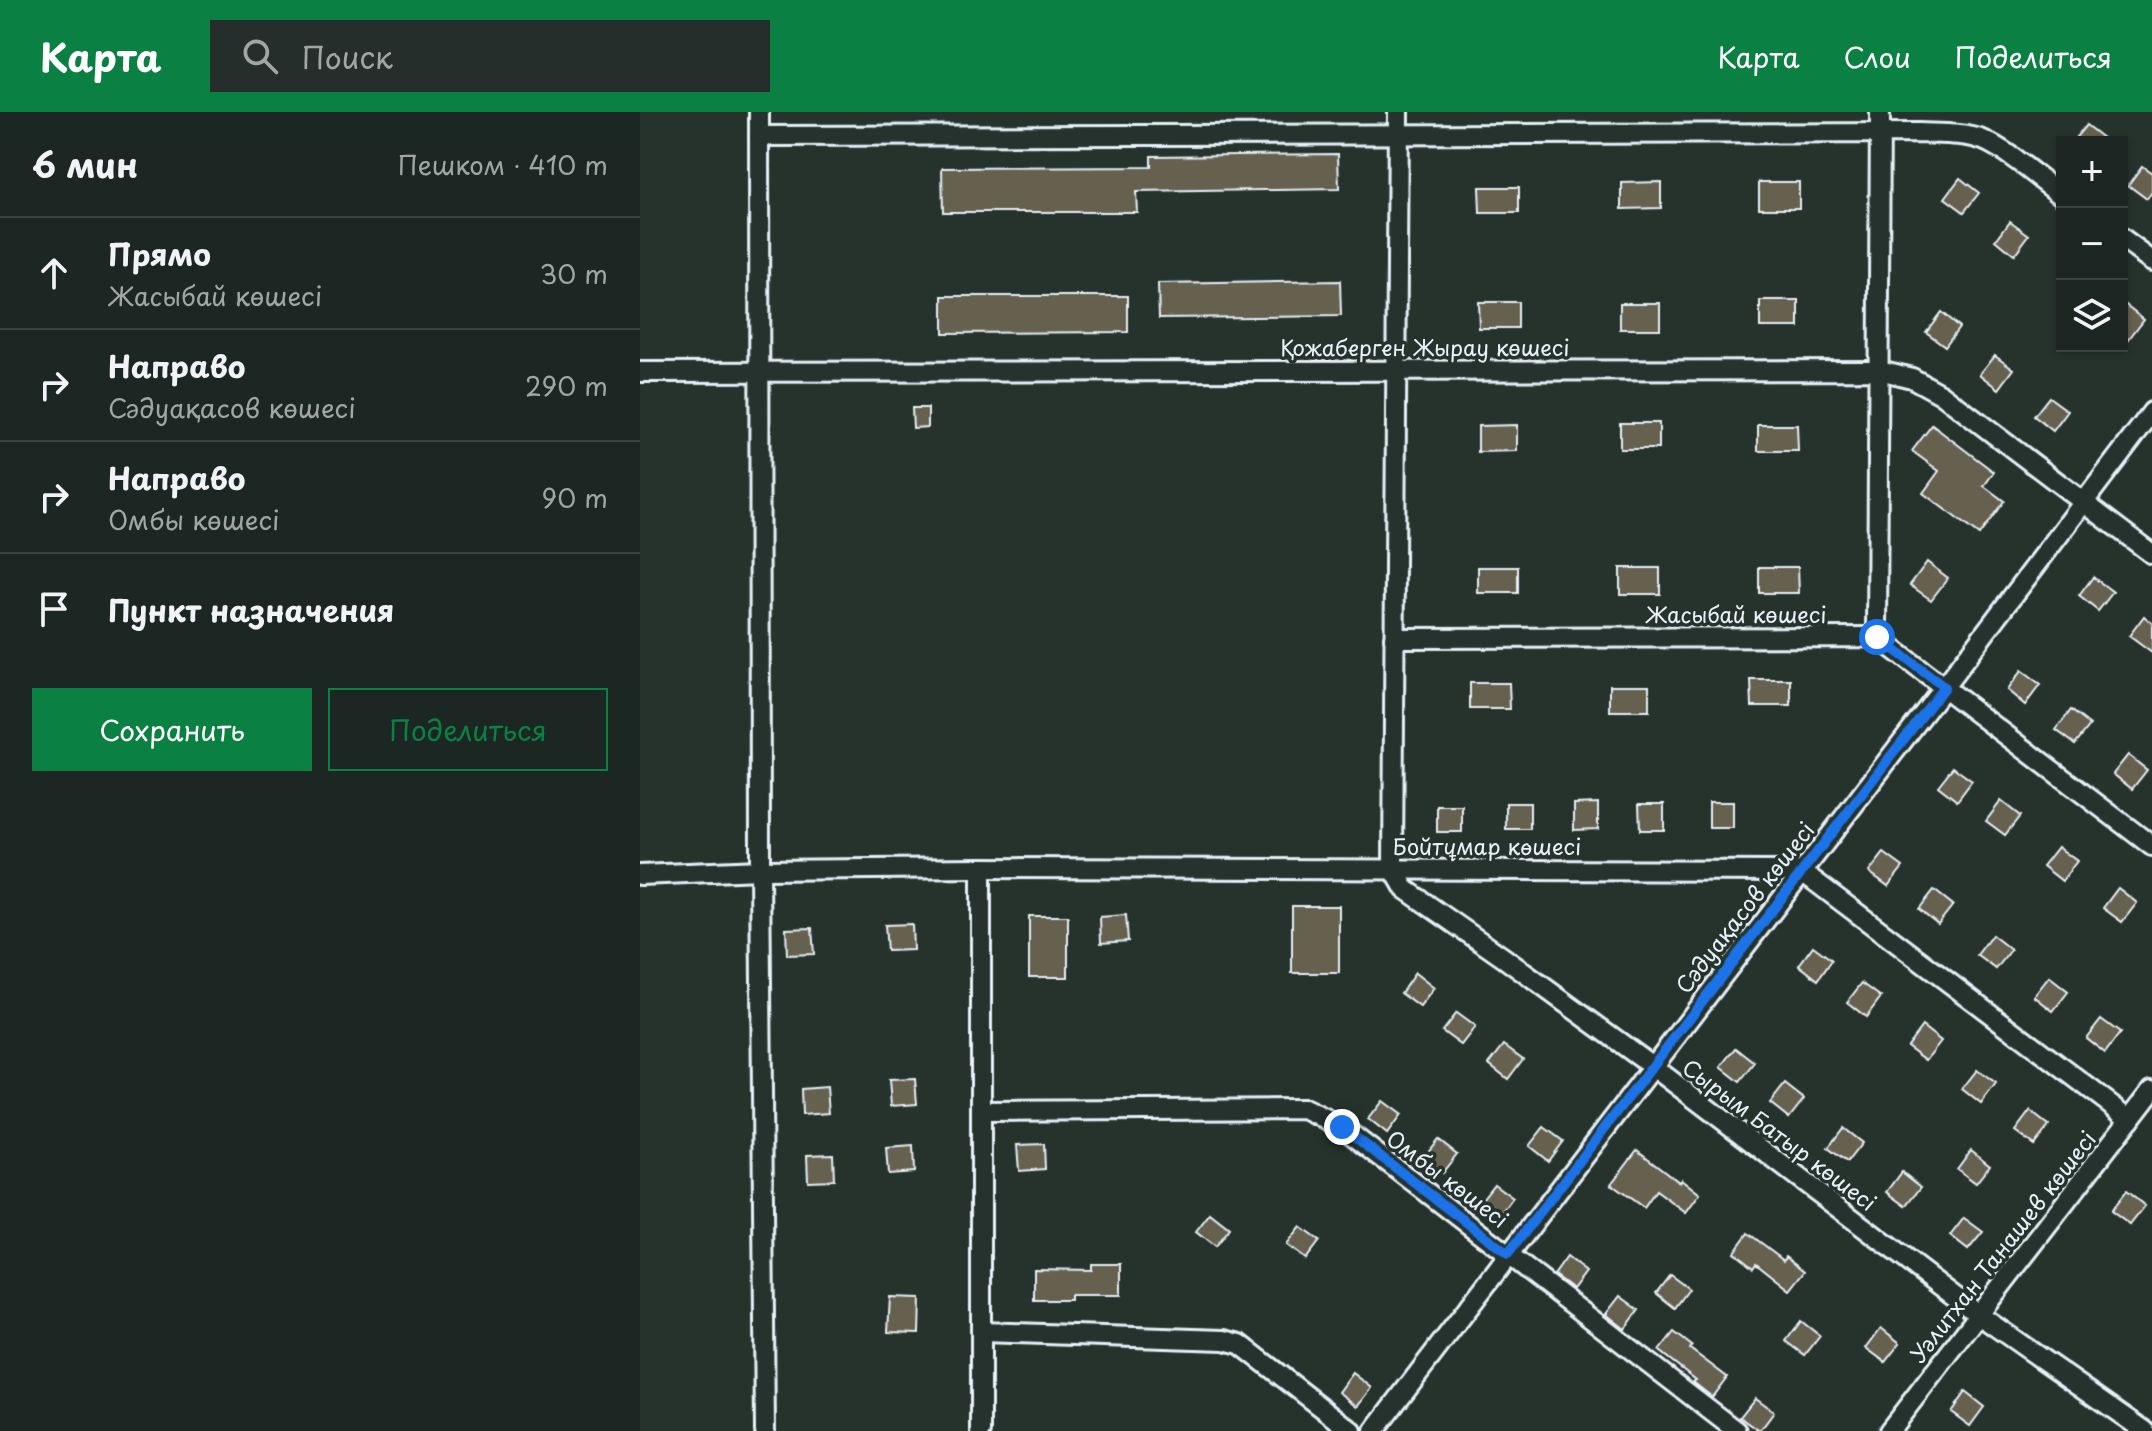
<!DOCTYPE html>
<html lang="ru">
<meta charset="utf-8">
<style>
:root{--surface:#1c2622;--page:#252e2a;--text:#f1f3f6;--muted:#a0a5a5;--line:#3a4340;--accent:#0b8043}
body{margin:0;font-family:"Playpen Sans",sans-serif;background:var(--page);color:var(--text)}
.controls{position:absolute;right:24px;top:24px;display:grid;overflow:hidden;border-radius:0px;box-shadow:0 2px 6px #0004}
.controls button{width:72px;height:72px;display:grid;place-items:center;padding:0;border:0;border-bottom:2px solid var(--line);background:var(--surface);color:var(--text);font:40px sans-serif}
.stop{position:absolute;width:24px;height:24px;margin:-18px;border:6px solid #1a73e8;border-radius:50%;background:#fff}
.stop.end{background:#1a73e8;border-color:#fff;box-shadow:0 2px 8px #0008}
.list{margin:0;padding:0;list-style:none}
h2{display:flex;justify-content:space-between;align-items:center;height:104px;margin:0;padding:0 32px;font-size:34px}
h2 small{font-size:26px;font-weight:400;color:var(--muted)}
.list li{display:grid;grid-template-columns:52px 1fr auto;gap:24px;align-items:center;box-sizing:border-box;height:112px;padding:0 32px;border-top:2px solid var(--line)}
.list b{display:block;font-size:30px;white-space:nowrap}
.list p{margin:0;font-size:26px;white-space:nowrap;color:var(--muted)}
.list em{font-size:26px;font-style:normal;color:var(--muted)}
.actions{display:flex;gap:16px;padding:24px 32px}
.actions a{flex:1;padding:18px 0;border:2px solid var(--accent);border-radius:0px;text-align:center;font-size:28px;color:var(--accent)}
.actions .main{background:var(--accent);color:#fff}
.icon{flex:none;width:44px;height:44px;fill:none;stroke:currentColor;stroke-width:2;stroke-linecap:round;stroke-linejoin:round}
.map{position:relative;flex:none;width:1512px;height:1319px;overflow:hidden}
header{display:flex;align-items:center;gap:48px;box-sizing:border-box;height:112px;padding:0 40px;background:var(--accent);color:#fff}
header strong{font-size:38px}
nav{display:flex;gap:44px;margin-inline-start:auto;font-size:28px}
.search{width:560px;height:72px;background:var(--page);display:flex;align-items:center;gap:20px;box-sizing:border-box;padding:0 28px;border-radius:0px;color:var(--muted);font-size:30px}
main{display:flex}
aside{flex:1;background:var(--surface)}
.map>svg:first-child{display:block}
</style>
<header>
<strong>Карта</strong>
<div class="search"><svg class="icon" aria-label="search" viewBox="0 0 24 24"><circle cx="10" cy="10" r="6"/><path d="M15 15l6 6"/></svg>Поиск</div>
<nav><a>Карта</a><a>Слои</a><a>Поделиться</a></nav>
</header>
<main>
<aside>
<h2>6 мин<small>Пешком · 410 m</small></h2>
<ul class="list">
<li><svg class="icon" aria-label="ahead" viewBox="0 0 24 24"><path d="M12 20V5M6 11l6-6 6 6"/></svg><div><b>Прямо</b><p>Жасыбай көшесі</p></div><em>30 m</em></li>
<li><svg class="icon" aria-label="right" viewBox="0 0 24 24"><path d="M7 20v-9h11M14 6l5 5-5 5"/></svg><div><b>Направо</b><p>Сәдуақасов көшесі</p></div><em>290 m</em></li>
<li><svg class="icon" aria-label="right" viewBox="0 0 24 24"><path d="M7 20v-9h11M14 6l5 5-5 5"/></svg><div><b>Направо</b><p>Омбы көшесі</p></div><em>90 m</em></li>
<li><svg class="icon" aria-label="arrive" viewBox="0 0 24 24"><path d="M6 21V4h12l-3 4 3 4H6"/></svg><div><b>Пункт назначения</b></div></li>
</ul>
<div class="actions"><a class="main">Сохранить</a><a>Поделиться</a></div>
</aside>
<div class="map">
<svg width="1512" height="1319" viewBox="0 0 1512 1319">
<rect width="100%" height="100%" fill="#26332d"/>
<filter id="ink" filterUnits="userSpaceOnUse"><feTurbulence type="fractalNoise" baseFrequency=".0125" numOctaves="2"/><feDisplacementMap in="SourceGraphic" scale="16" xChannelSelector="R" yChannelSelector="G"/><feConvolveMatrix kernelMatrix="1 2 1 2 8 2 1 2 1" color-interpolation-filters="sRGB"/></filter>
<g filter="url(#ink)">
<!-- building -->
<g fill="#66604f" stroke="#e8f1f8" stroke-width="2">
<path d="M 1446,13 L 1468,30 L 1432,30 Z"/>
<path d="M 698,42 L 699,77 L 496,80 L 497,100 L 303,100 L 302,56 L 511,55 L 511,44 Z"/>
<path d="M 1502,54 L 1512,61 L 1512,80 L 1507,87 L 1488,73 Z"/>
<path d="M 1320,66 L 1339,81 L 1324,100 L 1305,86 Z"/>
<path d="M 1021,70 L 1021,96 L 982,97 L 982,71 Z"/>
<rect x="1119" y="70" width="40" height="26"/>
<path d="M 839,75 L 879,75 L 879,101 L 840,101 Z"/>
<path d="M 1370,109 L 1389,123 L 1374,143 L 1356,128 Z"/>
<path d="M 700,169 L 701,204 L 519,206 L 518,172 Z"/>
<path d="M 303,184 L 488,184 L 488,220 L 303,221 Z"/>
<rect x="1120" y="189" width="39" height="26"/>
<path d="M 838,190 L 878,190 L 878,216 L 839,216 Z"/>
<path d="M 1482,190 L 1504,207 L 1482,236 Z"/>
<rect x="980" y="191" width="40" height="26"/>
<path d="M 1301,200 L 1319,215 L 1305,234 L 1286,220 Z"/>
<path d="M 1355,243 L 1374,257 L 1359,277 L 1340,262 Z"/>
<path d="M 1409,285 L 1428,299 L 1413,319 L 1394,304 Z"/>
<path d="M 272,296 L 288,296 L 288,315 L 273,316 Z"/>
<rect x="980" y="311" width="39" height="26"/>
<path d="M 877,313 L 877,339 L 838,340 L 838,314 Z"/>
<path d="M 1118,313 L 1157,313 L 1158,339 L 1118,339 Z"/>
<path d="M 1292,313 L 1354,360 L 1344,374 L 1364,389 L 1339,423 L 1283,381 L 1299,359 L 1272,339 Z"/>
<path d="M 1287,450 L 1308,466 L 1291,488 L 1270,473 Z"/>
<rect x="838" y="455" width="40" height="26"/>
<path d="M 1119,455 L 1158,455 L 1159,481 L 1119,481 Z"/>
<rect x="980" y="456" width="40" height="26"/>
<path d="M 1453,465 L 1473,480 L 1458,499 L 1439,484 Z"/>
<path d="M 1504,504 L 1512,511 L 1512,541 L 1489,524 Z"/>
<path d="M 1381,559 L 1400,573 L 1385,593 L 1367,578 Z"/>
<path d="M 1111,568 L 1151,568 L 1151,594 L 1112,594 Z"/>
<path d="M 830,571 L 869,571 L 870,597 L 830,597 Z"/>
<rect x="970" y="573" width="39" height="26"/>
<path d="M 1431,598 L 1450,613 L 1435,632 L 1416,618 Z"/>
<path d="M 1488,643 L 1507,658 L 1492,677 L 1473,662 Z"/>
<path d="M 1313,655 L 1332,669 L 1317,689 L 1298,674 Z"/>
<path d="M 1361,689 L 1380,704 L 1365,723 L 1346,709 Z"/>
<rect x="1069" y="690" width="24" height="26"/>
<rect x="866" y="691" width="24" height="26"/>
<path d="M 958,691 L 958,717 L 934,718 L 934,692 Z"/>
<path d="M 999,692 L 1024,692 L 1024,718 L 1000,718 Z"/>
<rect x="797" y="694" width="25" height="26"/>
<path d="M 1418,735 L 1437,749 L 1422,769 L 1403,754 Z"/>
<path d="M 1244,741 L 1263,755 L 1248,774 L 1229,760 Z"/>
<path d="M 1478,776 L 1497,791 L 1482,810 L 1463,796 Z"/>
<path d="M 1294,778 L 1313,793 L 1298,812 L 1279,797 Z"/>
<rect x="652" y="794" width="47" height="67"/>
<path d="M 486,803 L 488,829 L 461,831 L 460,805 Z"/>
<rect x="389" y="804" width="39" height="61"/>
<path d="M 272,812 L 273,838 L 247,839 L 245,813 Z"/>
<path d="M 172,816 L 174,842 L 147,843 L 146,817 Z"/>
<path d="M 1352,823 L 1371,838 L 1356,857 L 1337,843 Z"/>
<path d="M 1173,834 L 1192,848 L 1178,868 L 1159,853 Z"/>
<path d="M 775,861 L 794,876 L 780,895 L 761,881 Z"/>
<path d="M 1409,865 L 1428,880 L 1413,899 L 1394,884 Z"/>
<path d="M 1222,871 L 1241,885 L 1226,905 L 1207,890 Z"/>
<path d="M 816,901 L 835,915 L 821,933 L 802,919 Z"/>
<path d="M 1461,907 L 1480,921 L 1465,941 L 1446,926 Z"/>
<path d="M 1282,914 L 1301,929 L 1286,948 L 1267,934 Z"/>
<path d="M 864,933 L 883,947 L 868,967 L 849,952 Z"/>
<path d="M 1096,936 L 1115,951 L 1100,970 L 1081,955 Z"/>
<path d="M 1337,958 L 1356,972 L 1341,992 L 1322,977 Z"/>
<path d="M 275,967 L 277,992 L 251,994 L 249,968 Z"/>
<path d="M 1145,972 L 1164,987 L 1149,1006 L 1130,991 Z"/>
<path d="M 187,975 L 189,1001 L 162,1003 L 161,977 Z"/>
<path d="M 742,989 L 761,1003 L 747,1022 L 728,1007 Z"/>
<path d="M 1390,999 L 1409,1014 L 1394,1033 L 1375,1019 Z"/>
<path d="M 904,1015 L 923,1029 L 908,1049 L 889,1034 Z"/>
<path d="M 1203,1016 L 1222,1031 L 1207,1050 L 1188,1036 Z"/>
<path d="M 798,1027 L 817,1042 L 802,1061 L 783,1046 Z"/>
<path d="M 404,1032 L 405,1057 L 379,1059 L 377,1033 Z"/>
<path d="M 273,1034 L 274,1060 L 248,1062 L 246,1036 Z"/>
<path d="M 997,1038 L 1039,1070 L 1041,1067 L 1060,1082 L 1046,1101 L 1016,1079 L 1004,1096 L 971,1072 Z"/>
<path d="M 1331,1038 L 1350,1053 L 1336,1071 L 1317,1057 Z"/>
<path d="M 193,1042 L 194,1068 L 168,1069 L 167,1043 Z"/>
<path d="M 1262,1060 L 1281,1075 L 1266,1094 L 1247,1080 Z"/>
<path d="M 854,1072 L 873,1086 L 858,1106 L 839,1091 Z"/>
<path d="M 1486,1079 L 1505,1094 L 1490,1113 L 1471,1099 Z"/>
<path d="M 570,1102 L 589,1117 L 575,1135 L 556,1120 Z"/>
<path d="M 1324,1106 L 1343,1120 L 1328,1138 L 1310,1124 Z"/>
<path d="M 660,1115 L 679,1129 L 665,1147 L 646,1133 Z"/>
<path d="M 1108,1121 L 1144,1148 L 1146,1144 L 1165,1159 L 1150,1178 L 1116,1151 L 1113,1155 L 1094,1140 Z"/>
<path d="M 927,1145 L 946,1160 L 933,1177 L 914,1163 Z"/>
<path d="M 451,1152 L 481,1152 L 481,1183 L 430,1183 L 430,1188 L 394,1188 L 394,1157 L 451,1158 Z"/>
<path d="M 1030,1163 L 1049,1177 L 1035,1196 L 1016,1181 Z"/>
<path d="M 980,1184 L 999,1198 L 985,1217 L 966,1202 Z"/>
<path d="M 250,1185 L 280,1186 L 279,1221 L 248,1220 Z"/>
<path d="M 1161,1209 L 1180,1224 L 1165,1243 L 1146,1229 Z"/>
<path d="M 1241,1216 L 1260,1231 L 1245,1250 L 1226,1236 Z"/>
<path d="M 1034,1220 L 1052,1234 L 1050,1237 L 1087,1265 L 1072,1285 L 1053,1270 L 1056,1268 L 1019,1239 Z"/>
<path d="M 713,1261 L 732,1276 L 718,1294 L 699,1280 Z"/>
<path d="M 1325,1280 L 1344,1295 L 1330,1314 L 1311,1300 Z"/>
<path d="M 1115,1286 L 1134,1300 L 1120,1319 L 1100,1305 Z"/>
</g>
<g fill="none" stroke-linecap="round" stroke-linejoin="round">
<!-- street casing -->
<g stroke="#e8f1f8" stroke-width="24">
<g id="street">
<path d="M 119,0 L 120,758 L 125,1319"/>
<path d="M 758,0 L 753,756 L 765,777 L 864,846 L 1012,954 L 1339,1203 L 1505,1319"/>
<path d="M 119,24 L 1279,21 C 1299,22 1324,21 1343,28 C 1367,38 1400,67 1422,83"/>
<path d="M 1482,127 L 1512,149"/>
<path d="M 0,260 L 1239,258 L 1272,266 L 1301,282 L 1512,442"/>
<path d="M 1237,525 L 1240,0"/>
<path d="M 754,526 L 1237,525 L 1512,734"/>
<path d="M 341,756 L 341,1319"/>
<path d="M 0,763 L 120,758 L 341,756 L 1161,759 L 1490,1007"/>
<path d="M 342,999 L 664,997 L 702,1015 L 1097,1319"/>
<path d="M 341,1220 L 584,1228 L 600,1232 L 712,1319"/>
<path d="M 734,1319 L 1304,575 L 1512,300"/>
<path d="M 1249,1319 L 1512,978"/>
</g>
</g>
<!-- street -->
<use href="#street" stroke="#26332d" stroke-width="18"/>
</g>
</g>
<g fill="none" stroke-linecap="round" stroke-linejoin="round" filter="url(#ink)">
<!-- route -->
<path stroke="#1a73e8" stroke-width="10" d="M 702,1015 L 868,1142 L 1304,575 L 1237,525"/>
</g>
<g text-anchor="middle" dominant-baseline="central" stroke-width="7" stroke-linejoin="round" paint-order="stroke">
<!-- street labels -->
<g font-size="22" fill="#e8f1f8" stroke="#26332d">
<text x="785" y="234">Қожаберген Жырау көшесі</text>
<text x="1096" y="501">Жасыбай көшесі</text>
<text x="847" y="733">Бойтұмар көшесі</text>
<text transform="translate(1104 795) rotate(-52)">Сәдуақасов көшесі</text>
<text transform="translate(1140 1022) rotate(37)">Сырым Батыр көшесі</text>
<text transform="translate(808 1066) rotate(37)">Омбы көшесі</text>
<text transform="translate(1362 1134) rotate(-52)">Уәлитхан Танашев көшесі</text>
</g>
</g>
</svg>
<div class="controls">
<button>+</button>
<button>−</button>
<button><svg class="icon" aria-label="layers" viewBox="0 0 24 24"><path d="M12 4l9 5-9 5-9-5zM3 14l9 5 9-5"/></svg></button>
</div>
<div class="stop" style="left:1237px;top:525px"></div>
<div class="stop end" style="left:702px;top:1015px"></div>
</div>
</main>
